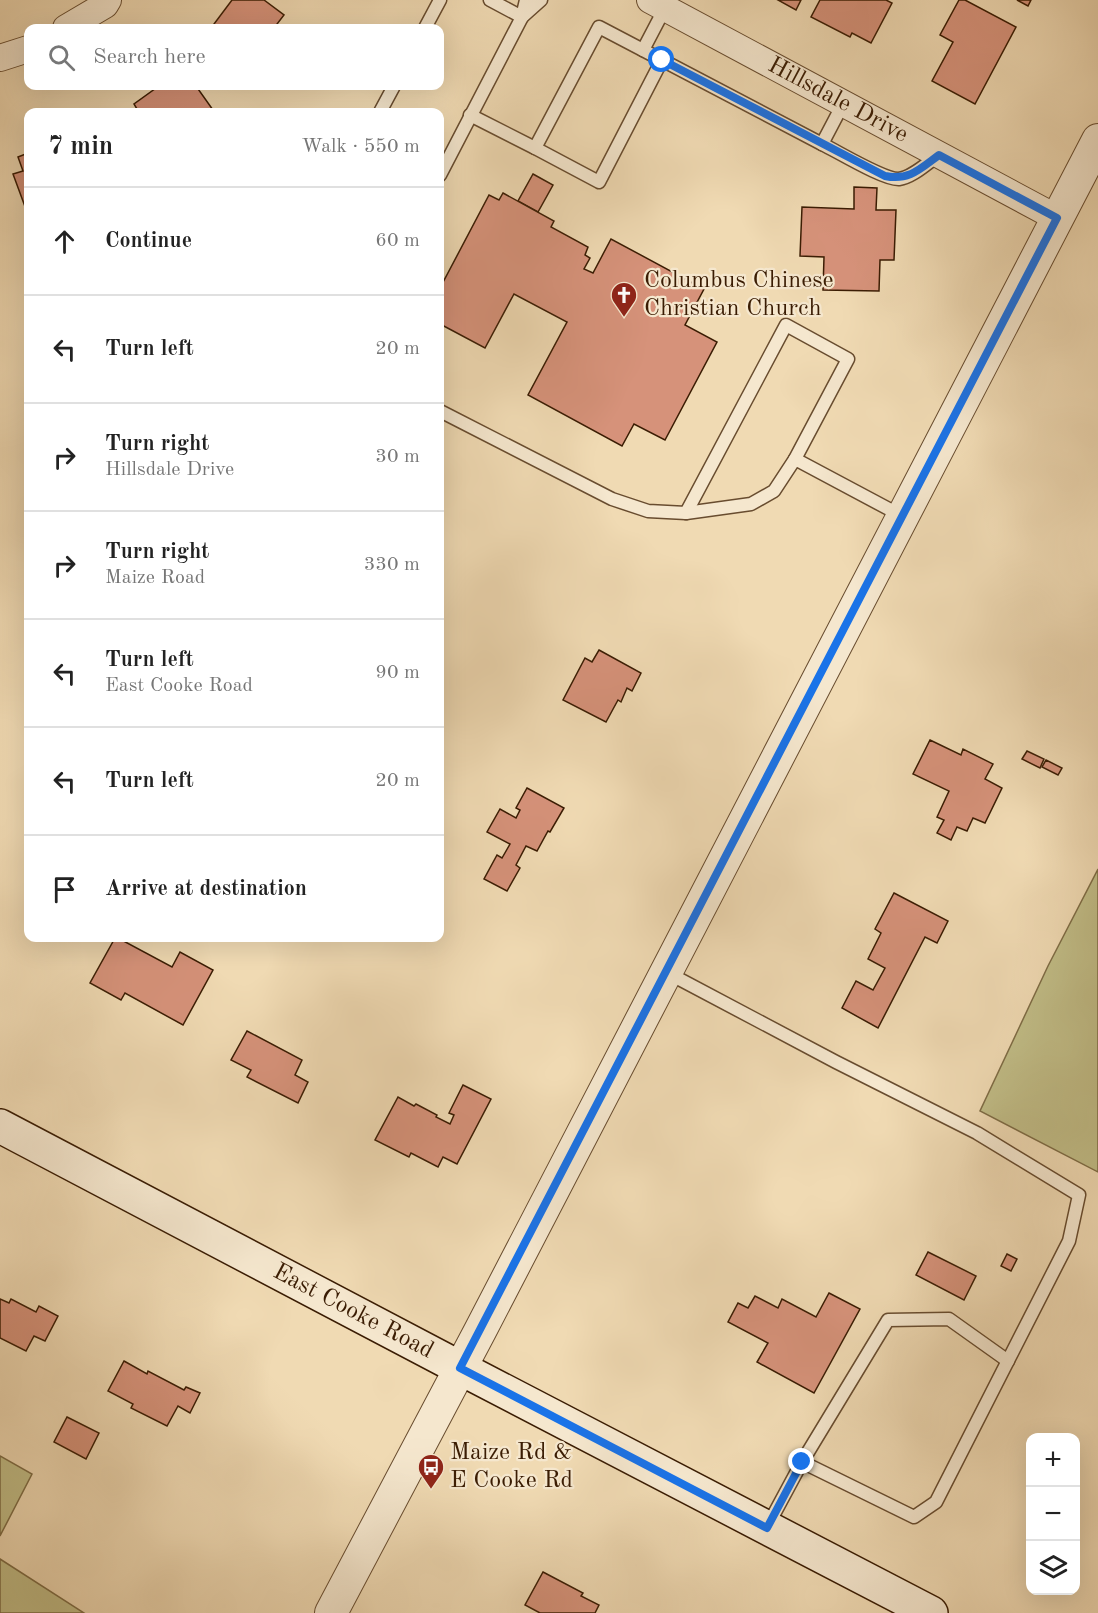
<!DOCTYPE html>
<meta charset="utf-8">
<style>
:root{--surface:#fff;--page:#f2f2f2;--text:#222;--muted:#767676;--line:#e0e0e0}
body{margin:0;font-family:"Old Standard TT",serif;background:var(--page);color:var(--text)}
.controls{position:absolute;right:18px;bottom:18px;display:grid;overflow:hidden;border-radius:12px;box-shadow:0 6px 24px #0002}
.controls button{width:54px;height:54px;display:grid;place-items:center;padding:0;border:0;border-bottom:2px solid var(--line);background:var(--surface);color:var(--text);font:30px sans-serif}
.stop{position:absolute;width:18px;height:18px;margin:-14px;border:4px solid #1a73e8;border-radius:50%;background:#fff}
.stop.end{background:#1a73e8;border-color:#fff;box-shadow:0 2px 6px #0008}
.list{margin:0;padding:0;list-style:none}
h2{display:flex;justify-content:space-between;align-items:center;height:78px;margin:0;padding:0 24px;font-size:26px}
h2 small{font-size:20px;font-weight:400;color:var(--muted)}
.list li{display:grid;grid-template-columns:39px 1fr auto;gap:18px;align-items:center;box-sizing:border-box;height:108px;padding:0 24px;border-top:2px solid var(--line)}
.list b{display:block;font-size:22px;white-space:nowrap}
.list p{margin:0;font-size:20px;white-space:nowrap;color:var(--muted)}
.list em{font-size:20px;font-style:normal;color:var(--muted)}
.icon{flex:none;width:33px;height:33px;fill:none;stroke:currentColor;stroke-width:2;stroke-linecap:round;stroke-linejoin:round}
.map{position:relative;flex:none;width:1098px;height:1613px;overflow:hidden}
.search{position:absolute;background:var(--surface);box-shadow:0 6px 24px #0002;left:24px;top:24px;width:420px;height:66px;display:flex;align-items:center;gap:15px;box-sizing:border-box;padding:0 21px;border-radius:12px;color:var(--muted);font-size:22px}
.panel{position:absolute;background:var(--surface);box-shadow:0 6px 24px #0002;left:24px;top:108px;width:420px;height:834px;border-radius:12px}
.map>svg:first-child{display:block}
</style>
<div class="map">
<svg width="1098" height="1613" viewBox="0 0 1098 1613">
<rect width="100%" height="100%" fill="#f0dab3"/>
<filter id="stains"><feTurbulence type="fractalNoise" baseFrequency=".00333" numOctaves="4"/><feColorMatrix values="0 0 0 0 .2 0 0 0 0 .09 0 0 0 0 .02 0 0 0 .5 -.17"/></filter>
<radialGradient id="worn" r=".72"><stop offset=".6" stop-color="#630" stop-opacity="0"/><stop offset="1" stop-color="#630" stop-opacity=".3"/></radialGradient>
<!-- green -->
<g fill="#c1bd87" stroke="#7e6c45" stroke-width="1.5">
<path d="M 1098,869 L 1098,1172 L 980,1111 L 1048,966 Z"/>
<path d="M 0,1456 L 32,1474 L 0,1536 Z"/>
<path d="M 0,1559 L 84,1613 L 0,1613 Z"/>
</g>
<!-- building -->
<g fill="#d6927a" stroke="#3a1c03" stroke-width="1.5">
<path d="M 232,0 L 264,0 L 284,15 L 274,28 L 211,28 Z"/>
<path d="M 778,0 L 801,0 L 796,10 Z"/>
<path d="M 820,0 L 886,0 L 892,3 L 871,43 L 852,33 L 850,37 L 811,17 Z"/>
<path d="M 959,0 L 965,0 L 1016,27 L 975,104 L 932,81 L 953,42 L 940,35 Z"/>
<path d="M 1017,0 L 1031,0 L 1028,6 Z"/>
<path d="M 159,86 L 196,86 L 213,110 L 209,112 L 132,112 L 137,109 L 134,104 Z"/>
<path d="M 28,153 L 28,212 L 27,212 L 13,174 L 23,171 L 18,157 Z"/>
<path d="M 533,174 L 553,185 L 538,212 L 518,201 Z"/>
<path d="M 854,187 L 877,188 L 876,210 L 896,210 L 894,260 L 880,260 L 879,291 L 823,290 L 824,257 L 800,256 L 802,207 L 854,209 Z"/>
<path d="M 503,193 L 554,221 L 551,227 L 588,247 L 585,255 L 590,258 L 584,269 L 593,273 L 611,239 L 704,289 L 685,325 L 717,342 L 665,440 L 634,424 L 622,446 L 528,395 L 567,322 L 514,294 L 485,348 L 440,324 L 440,313 L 442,307 L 440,306 L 440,288 L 489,195 L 499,200 Z"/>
<path d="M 599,650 L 641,673 L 632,691 L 627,688 L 621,702 L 618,700 L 606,722 L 563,700 L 585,658 L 592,662 Z"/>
<path d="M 930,740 L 961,755 L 963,749 L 993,764 L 985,779 L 1002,788 L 985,823 L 973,818 L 967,831 L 957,827 L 951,840 L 937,833 L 944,820 L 937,817 L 949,791 L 913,774 Z"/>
<path d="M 1027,751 L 1044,759 L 1040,768 L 1022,759 Z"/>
<path d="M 1046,760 L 1062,768 L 1058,775 L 1042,767 Z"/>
<path d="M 527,788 L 564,808 L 550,832 L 548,831 L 537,851 L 526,846 L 516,865 L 520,868 L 507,891 L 484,879 L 497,855 L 502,858 L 510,844 L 487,832 L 500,809 L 516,818 L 520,810 L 516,808 Z"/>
<path d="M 894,893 L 948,921 L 937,943 L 925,937 L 878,1028 L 842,1008 L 856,981 L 873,990 L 885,968 L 868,959 L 881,933 L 875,929 Z"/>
<path d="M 115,938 L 118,938 L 172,967 L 180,952 L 213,970 L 183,1025 L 125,993 L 121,1000 L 90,983 Z"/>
<path d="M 247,1031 L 302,1060 L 295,1075 L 308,1082 L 298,1103 L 247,1077 L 251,1070 L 231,1060 Z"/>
<path d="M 463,1085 L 491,1099 L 457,1164 L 443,1157 L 438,1167 L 411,1153 L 409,1157 L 375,1140 L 398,1097 L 414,1106 L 416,1104 L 437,1115 L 436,1117 L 450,1124 L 454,1115 L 449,1113 Z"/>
<path d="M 928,1252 L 976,1276 L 964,1300 L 916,1275 Z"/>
<path d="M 1007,1254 L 1017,1259 L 1011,1271 L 1001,1266 Z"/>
<path d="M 829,1293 L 860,1309 L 814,1393 L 757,1362 L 768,1343 L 728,1322 L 738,1303 L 748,1308 L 755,1296 L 778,1308 L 782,1299 L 816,1317 Z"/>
<path d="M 0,1299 L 9,1303 L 11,1299 L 36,1312 L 39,1306 L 58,1316 L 45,1341 L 34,1336 L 26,1351 L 0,1338 Z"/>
<path d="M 124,1361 L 147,1374 L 148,1371 L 184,1390 L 186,1387 L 200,1393 L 190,1413 L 178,1406 L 167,1426 L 131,1408 L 133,1404 L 108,1391 Z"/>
<path d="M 67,1417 L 99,1433 L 86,1459 L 54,1442 Z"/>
<path d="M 543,1572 L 583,1593 L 581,1596 L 599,1605 L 595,1613 L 540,1613 L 525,1605 Z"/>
</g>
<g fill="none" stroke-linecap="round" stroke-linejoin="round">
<!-- service casing -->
<g stroke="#684c2f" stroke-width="15">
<g id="service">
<path d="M 490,0 L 522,17"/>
<path d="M 522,17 L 541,0"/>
<path d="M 425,28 L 440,0"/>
<path d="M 643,50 L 665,8"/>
<path d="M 662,60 L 599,182 L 535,148 L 599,27 L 822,144 L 843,104"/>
<path d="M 380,112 L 394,86"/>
<path d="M 470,115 L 535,148"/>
<path d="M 822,144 C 837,151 884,180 899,179 C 913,177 927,163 939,155"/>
<path d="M 440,175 L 522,17 L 526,0"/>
<path d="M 440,411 L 612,499 L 648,511 L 686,513 L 751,504 L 774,491 L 795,459 L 902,516"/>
<path d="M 686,513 L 786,325 L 848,359 L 795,459"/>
<path d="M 666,972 L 836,1062 L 977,1133 L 1079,1195 L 1069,1241 L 936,1502 L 914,1517 L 802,1462 L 767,1527"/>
<path d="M 802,1462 L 888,1320 L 949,1319 L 1008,1361"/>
</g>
</g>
<!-- minor casing -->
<g stroke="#684c2f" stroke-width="28">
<g id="minor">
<path id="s1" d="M 650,0 L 1057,218"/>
<path d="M 66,28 L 105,5 L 108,0"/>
<path d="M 0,58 L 28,49"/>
</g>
</g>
<!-- tertiary casing -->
<g stroke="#684c2f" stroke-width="34">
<path id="tertiary" d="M 331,1613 L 480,1331 L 1098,140"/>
</g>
<!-- secondary casing -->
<g stroke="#3a1c03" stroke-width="36">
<g id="secondary">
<path id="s2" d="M 0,1126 L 460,1368 L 931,1613"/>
</g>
</g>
<!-- service -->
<use href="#service" stroke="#f5e7ce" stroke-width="12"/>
<!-- minor -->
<use href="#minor" stroke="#f5e7ce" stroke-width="26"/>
<!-- tertiary -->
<use href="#tertiary" stroke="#f5e7ce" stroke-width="32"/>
<!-- secondary -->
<use href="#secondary" stroke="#f5e7ce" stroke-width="33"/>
</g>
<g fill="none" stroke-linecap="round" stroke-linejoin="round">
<!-- route -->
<path stroke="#1a73e8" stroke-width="8" d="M 662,60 L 885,176 C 909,181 920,169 939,155 L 1057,218 L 460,1368 L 767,1528 L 802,1462"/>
</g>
<!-- icons -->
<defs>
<g id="church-pin" transform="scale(1.35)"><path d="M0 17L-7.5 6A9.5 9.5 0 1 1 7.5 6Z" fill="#8f2418" stroke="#f5e7ce"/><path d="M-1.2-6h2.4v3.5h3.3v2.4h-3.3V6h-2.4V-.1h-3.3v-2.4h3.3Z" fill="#fff"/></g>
<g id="bus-pin" transform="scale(1.35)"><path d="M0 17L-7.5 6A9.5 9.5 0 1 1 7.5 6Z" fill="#8f2418" stroke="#f5e7ce"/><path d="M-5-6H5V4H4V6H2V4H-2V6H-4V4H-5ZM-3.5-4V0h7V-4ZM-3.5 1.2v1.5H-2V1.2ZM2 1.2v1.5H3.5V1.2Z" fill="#fff"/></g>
</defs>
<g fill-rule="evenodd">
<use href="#church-pin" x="624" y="295"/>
<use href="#bus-pin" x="431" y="1467"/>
</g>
<g text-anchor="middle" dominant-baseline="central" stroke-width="4.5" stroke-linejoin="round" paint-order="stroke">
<!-- street labels -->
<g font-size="24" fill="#3a1c03" stroke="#f5e7ce">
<text stroke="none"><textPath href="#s1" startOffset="213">Hillsdale Drive</textPath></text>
<text stroke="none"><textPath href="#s2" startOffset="399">East Cooke Road</textPath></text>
</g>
<!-- poi labels -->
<g font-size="24" fill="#3a1c03" stroke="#f5e7ce" text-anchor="start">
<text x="644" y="281">Columbus Chinese<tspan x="644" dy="28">Christian Church</tspan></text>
<text x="450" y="1453">Maize Rd &amp;<tspan x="450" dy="28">E Cooke Rd</tspan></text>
</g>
</g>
<rect width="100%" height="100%" filter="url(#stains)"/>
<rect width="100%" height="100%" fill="url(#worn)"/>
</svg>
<div class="controls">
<button>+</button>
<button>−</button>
<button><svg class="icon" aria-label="layers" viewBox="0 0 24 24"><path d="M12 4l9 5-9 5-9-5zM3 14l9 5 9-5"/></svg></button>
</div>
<div class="stop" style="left:662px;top:60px"></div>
<div class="stop end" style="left:802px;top:1462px"></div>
<div class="search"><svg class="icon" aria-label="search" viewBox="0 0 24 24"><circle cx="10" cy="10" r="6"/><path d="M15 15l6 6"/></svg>Search here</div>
<section class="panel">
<h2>7 min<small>Walk · 550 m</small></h2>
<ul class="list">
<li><svg class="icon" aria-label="ahead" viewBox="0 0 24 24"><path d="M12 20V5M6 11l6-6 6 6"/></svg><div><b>Continue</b></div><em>60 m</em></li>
<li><svg class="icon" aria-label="left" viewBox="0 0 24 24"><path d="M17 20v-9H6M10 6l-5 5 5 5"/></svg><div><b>Turn left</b></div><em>20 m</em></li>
<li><svg class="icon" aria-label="right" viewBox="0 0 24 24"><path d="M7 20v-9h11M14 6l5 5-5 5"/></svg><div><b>Turn right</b><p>Hillsdale Drive</p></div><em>30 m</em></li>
<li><svg class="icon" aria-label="right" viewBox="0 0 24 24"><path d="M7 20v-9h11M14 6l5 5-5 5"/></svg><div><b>Turn right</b><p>Maize Road</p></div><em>330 m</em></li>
<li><svg class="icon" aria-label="left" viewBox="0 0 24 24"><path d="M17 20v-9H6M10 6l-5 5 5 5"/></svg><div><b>Turn left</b><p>East Cooke Road</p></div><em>90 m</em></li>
<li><svg class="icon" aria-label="left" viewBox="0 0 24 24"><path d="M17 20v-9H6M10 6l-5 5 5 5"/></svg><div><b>Turn left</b></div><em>20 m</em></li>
<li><svg class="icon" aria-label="arrive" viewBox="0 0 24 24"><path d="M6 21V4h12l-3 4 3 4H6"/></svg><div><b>Arrive at destination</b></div></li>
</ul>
</section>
</div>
